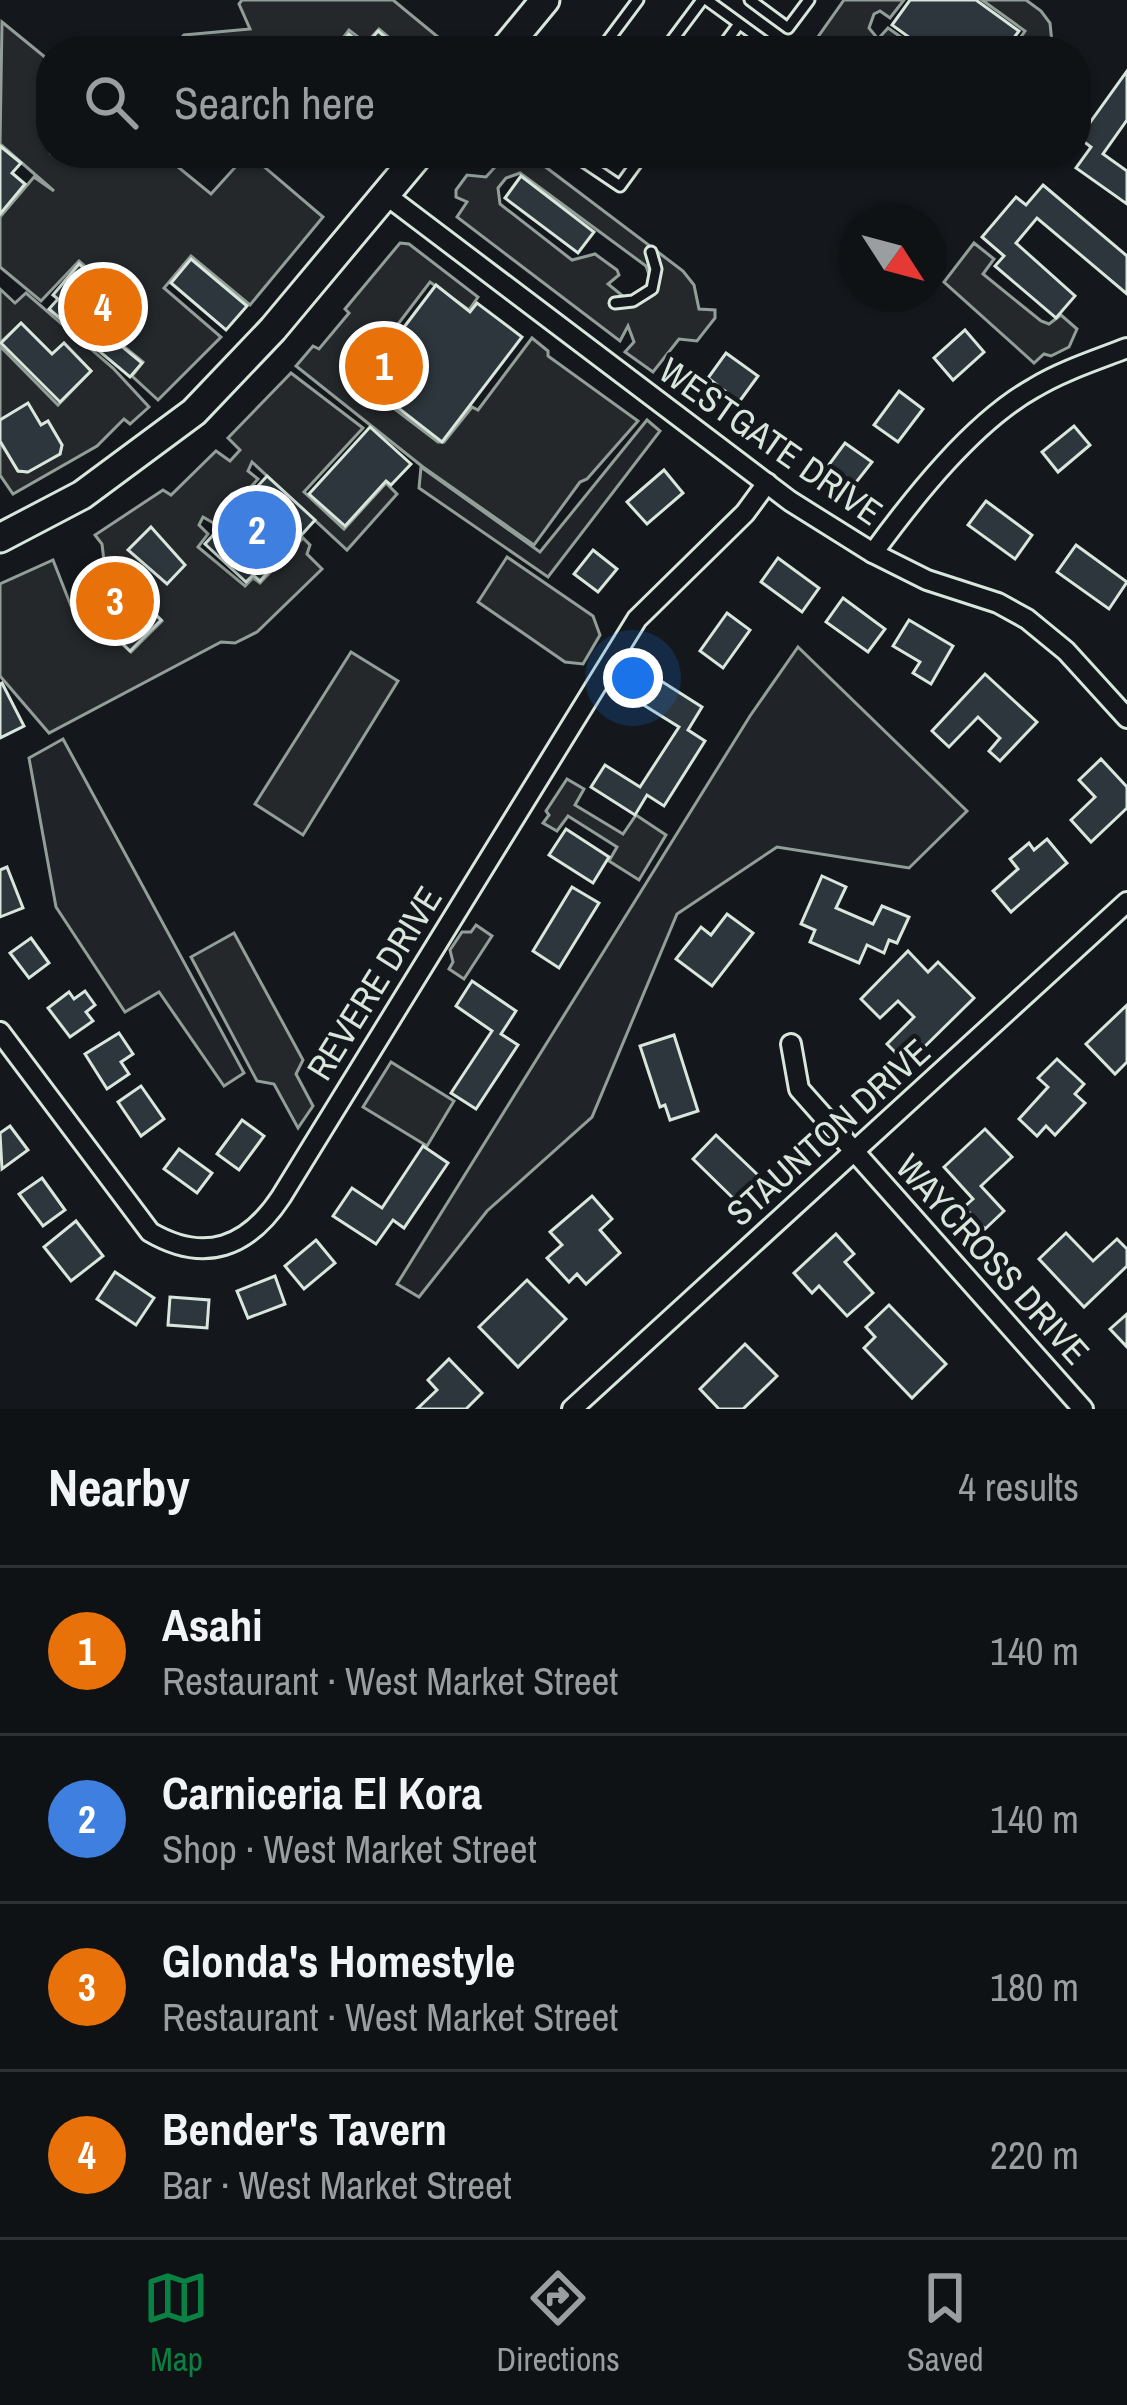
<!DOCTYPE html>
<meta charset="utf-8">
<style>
:root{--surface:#0f1215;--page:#181b1e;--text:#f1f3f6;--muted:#9b9ea0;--line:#2f3234;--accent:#0b8043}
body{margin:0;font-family:"Archivo Narrow",sans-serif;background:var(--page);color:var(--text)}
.compass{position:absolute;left:839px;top:204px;width:108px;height:108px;border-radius:50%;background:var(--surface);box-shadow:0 3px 9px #0004;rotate:126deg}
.you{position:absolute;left:633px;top:678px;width:42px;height:42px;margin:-30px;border:9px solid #fff;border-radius:50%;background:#1a73e8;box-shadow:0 0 0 18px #1a73e833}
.badge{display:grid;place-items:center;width:78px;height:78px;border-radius:50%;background:var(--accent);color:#fff;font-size:39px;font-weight:700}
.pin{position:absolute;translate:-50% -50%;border:6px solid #fff;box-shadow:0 3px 12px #0006}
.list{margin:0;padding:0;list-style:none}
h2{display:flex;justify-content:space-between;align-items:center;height:156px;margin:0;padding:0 48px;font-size:51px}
h2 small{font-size:39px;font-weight:400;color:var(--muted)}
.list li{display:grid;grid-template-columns:78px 1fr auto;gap:36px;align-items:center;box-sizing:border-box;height:168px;padding:0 48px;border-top:3px solid var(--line)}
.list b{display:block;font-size:45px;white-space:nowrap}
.list p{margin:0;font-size:39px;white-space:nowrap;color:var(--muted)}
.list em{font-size:39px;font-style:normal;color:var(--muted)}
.icon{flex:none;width:66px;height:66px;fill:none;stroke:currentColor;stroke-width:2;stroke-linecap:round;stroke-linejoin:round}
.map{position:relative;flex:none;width:1127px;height:1409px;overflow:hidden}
.search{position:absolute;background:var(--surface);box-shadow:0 3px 9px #0004;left:36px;right:36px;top:36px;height:132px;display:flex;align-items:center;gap:30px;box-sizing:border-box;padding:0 42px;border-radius:48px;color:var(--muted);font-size:45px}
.sheet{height:828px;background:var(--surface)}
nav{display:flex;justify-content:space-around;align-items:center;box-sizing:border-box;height:168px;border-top:3px solid var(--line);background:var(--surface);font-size:33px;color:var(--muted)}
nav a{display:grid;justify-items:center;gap:6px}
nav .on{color:var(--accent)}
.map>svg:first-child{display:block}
</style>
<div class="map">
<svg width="1127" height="1409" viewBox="0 0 1127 1409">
<rect width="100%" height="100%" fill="#14181c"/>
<!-- green -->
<g fill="#202428" stroke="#939e99" stroke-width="3">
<path d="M 647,420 L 660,431 L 548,577 L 419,488 L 421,467 L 540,552 Z"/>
<path d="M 798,647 L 967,811 L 909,868 L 777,847 L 677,914 L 592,1117 L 487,1211 L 419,1297 L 397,1284 L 750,716 Z"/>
<path d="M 63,739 L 244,1073 L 224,1086 L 159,992 L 125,1012 L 56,907 L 29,758 Z"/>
</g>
<!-- parking -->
<g fill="#24282b" stroke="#939e99" stroke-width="3" fill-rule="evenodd">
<path d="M 242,0 L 393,0 L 455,51 L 405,51 L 379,29 L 366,43 L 349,30 L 333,51 L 169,51 L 184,35 L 250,29 L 239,4 Z"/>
<path d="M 844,0 L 904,0 L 890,18 L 880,11 L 874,14 L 869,28 L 878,39 L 888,28 L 921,51 L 823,51 L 813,44 Z"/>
<path d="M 982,0 L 1026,0 L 1041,11 L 1050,23 L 1052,43 L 1049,51 L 1011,51 L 1025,31 Z"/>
<path d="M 2,22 L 51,62 L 51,153 L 161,153 L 211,194 L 248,153 L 323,217 L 250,305 L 191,256 L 164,288 L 221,337 L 158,400 L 132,376 L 143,362 L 111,336 L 127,317 L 127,302 L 79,261 L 41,301 L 0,267 L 0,217 L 34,177 L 54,191 L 0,144 Z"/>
<path d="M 483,153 L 535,159 L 683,271 L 694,285 L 699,309 L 715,310 L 715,318 L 697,341 L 679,339 L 653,372 L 625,352 L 634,342 L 628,326 L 620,341 L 457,217 L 467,202 L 456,197 L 456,190 L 467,175 L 486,177 L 495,167 ZM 520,173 L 646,266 L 651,280 L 647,288 L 634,297 L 624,297 L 608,284 L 619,275 L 617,270 L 595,254 L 572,260 L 500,204 L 498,188 L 506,178 Z"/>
<path d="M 400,243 L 409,244 L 478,297 L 469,310 L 430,282 L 386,340 L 378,335 L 350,375 L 438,442 L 444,442 L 472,407 L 478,410 L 532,338 L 548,351 L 548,356 L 638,421 L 587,479 L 580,482 L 534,545 L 423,467 L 296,366 L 313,346 L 319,349 L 349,313 L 345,309 Z"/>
<path d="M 974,243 L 994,259 L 983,274 L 1041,321 L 1049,324 L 1061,315 L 1077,329 L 1069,347 L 1051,356 L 1044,354 L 1034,363 L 944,282 Z"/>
<path d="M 0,289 L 15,303 L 26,293 L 113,368 L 149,407 L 130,424 L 124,419 L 97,446 L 13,494 L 0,475 L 0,441 L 18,471 L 27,472 L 60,454 L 62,445 L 48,421 L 41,425 L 28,404 L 0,420 L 0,346 L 58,405 L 91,371 L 64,343 L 52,354 L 21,323 L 0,343 Z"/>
<path d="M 291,373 L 363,428 L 304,492 L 344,529 L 386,483 L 397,494 L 347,550 L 252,462 L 248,471 L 258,479 L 217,525 L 203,517 L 199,525 L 208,534 L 198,547 L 245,586 L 253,578 L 260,583 L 303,538 L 310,545 L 307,554 L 322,569 L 257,632 L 235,643 L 221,642 L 49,733 L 0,676 L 0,584 L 53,560 L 71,606 L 88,622 L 96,621 L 131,652 L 162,621 L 104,561 L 102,544 L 95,535 L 163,490 L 171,495 L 216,451 L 230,461 L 240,450 L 228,438 Z"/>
<path d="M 507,557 L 593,616 L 600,635 L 583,664 L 565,662 L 478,602 Z"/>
<path d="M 351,652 L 398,681 L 303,835 L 255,804 Z"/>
<path d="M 567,779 L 584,789 L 575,805 L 623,834 L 636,815 L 666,835 L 639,880 L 609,861 L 617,847 L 568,816 L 557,831 L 543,823 L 549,815 L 546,811 Z"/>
<path d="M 476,925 L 492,936 L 464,979 L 449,969 L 453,962 L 450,950 L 462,932 L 471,932 Z"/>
<path d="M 234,933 L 303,1060 L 296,1074 L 313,1106 L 298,1128 L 274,1084 L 257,1081 L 191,957 Z"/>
<path d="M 391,1062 L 454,1101 L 427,1146 L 363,1107 Z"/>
</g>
<!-- building -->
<g fill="#2c363c" stroke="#d8e6dc" stroke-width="3">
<path d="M 910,0 L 976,0 L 1019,31 L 1004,51 L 928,51 L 892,25 Z"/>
<path d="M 378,31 L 402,51 L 345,51 L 339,46 L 349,34 L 365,47 Z"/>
<path d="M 1127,71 L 1127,120 L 1103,154 L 1127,171 L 1127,204 L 1076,168 L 1091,147 L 1079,138 Z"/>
<path d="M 0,146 L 21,163 L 12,173 L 25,184 L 0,214 Z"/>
<path d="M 521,176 L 594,232 L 578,253 L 505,198 Z"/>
<path d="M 1043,185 L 1127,256 L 1127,294 L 1037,218 L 1016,243 L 1075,296 L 1056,318 L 995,266 L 1004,256 L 982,237 L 1016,197 L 1026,205 Z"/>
<path d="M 191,259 L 247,306 L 226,330 L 171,283 Z"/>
<path d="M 79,264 L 125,303 L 119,310 L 125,315 L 108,335 L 142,363 L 130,377 L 49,309 L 58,299 L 53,295 Z"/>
<path d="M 436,285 L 470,312 L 477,303 L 522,337 L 442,442 L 352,372 L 381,334 L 392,343 Z"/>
<path d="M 21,323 L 52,354 L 64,343 L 91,371 L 60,402 L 1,343 Z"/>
<path d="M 965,330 L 984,352 L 953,380 L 934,358 Z"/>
<path d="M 726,353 L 758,376 L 739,402 L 708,378 Z"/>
<path d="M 899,391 L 923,409 L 898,442 L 874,425 Z"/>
<path d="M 28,403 L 41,425 L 48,421 L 62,445 L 60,454 L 28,472 L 18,471 L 0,441 L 0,420 Z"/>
<path d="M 1074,426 L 1090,445 L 1058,472 L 1042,452 Z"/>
<path d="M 370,427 L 411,464 L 391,485 L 386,481 L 345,526 L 309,494 Z"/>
<path d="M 845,443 L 872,462 L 854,485 L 828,466 Z"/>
<path d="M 664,470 L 683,493 L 647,524 L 627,502 Z"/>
<path d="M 267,476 L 315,520 L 260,581 L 253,575 L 246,582 L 205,544 Z"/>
<path d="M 986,501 L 1032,535 L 1015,559 L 968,525 Z"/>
<path d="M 151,527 L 185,565 L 167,584 L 128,550 Z"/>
<path d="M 1076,545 L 1127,582 L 1109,609 L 1057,572 Z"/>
<path d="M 593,550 L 617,569 L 598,592 L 574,574 Z"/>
<path d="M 778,558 L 819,588 L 802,612 L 761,582 Z"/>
<path d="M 102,562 L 161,620 L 130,651 L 79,601 L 84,596 L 77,589 Z"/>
<path d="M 843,598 L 885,629 L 868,652 L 826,622 Z"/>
<path d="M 727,613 L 750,630 L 723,668 L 700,651 Z"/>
<path d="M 909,620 L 953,646 L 931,684 L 913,673 L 920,662 L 893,646 Z"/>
<path d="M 985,674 L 1037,722 L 1000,761 L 989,751 L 1000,738 L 978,717 L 949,747 L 932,731 Z"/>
<path d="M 658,679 L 702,707 L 688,730 L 705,741 L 664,806 L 647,795 L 635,815 L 591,787 L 605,765 L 640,787 L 679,727 L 642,704 Z"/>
<path d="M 2,683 L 24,726 L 0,738 L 0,684 Z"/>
<path d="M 1101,759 L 1127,787 L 1127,808 L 1091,842 L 1071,820 L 1095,797 L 1079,780 Z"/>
<path d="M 566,829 L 609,857 L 593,883 L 549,855 Z"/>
<path d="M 1047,839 L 1067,863 L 1011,912 L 993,891 L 1018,869 L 1010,859 L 1029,843 L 1034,850 Z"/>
<path d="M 7,867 L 23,908 L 0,917 L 0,870 Z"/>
<path d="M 822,876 L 846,887 L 836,908 L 873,924 L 882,906 L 909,917 L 897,943 L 889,940 L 884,953 L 867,945 L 859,963 L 810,942 L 815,930 L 801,924 Z"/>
<path d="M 572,887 L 599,903 L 559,968 L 533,951 Z"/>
<path d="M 727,914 L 753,933 L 712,986 L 676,959 L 701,927 L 711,935 Z"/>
<path d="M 31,938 L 49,963 L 29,978 L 10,953 Z"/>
<path d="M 908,951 L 928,972 L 938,962 L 974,998 L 907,1064 L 887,1044 L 914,1017 L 898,1001 L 880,1018 L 861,999 Z"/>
<path d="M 472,981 L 516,1011 L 501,1034 L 518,1045 L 476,1109 L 451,1093 L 492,1031 L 456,1006 Z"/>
<path d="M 85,991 L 95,1005 L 86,1012 L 93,1021 L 70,1037 L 48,1008 L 69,992 L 74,999 Z"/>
<path d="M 1127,1005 L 1127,1062 L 1115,1074 L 1086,1044 Z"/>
<path d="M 119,1033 L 133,1054 L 121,1062 L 129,1074 L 107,1089 L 85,1054 Z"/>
<path d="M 674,1035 L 698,1111 L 670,1120 L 665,1105 L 660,1107 L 640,1046 Z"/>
<path d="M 1057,1059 L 1084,1084 L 1075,1094 L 1085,1103 L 1055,1135 L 1046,1126 L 1037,1136 L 1019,1119 L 1048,1087 L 1038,1078 Z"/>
<path d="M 141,1086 L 164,1119 L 141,1136 L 118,1102 Z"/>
<path d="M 242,1120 L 264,1136 L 239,1170 L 217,1154 Z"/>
<path d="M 10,1126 L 28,1150 L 2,1169 L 0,1133 Z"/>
<path d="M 985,1129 L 1012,1157 L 981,1186 L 1004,1211 L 985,1229 L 964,1207 L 973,1199 L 944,1167 Z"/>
<path d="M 716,1135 L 760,1177 L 736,1201 L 693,1159 Z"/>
<path d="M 423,1146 L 448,1163 L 404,1228 L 393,1220 L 376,1244 L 333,1216 L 352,1188 L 382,1208 Z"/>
<path d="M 179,1149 L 212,1173 L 197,1193 L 164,1169 Z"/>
<path d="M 42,1178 L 65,1210 L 43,1226 L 19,1194 Z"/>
<path d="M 592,1196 L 612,1219 L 600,1230 L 620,1253 L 586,1284 L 577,1274 L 569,1282 L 547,1258 L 562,1245 L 550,1232 Z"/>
<path d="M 76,1221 L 103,1256 L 71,1281 L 44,1247 Z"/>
<path d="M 1066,1233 L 1093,1261 L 1117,1239 L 1127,1249 L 1127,1266 L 1084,1307 L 1039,1259 Z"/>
<path d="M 836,1234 L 854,1254 L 845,1262 L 873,1293 L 847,1316 L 819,1286 L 812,1293 L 794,1273 Z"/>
<path d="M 316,1240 L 335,1263 L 304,1289 L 285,1266 Z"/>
<path d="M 115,1272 L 154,1298 L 136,1325 L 97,1299 Z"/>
<path d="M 275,1276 L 285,1304 L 248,1318 L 237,1291 Z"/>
<path d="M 527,1280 L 566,1319 L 518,1367 L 479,1327 Z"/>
<path d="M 170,1297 L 209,1300 L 207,1328 L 168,1325 Z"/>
<path d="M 889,1305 L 946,1364 L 912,1398 L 864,1348 L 875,1337 L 866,1327 Z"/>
<path d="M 1127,1314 L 1127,1347 L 1110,1329 Z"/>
<path d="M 745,1344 L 777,1376 L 743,1409 L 719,1409 L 700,1389 Z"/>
<path d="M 449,1359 L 482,1393 L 466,1409 L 417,1409 L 437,1390 L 428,1380 Z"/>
</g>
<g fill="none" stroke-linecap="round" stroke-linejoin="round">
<!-- lane casing -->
<g stroke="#d8e6dc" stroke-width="15">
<g id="lane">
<path d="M 707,0 L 777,51"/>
<path d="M 750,0 L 788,28 L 809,0"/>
<path d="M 600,51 L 638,0"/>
<path d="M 664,51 L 702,0"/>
<path d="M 719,51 L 739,24"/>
<path d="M 571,153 L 620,186 L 644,153"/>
<path d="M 615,303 L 633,301 L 652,289 L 656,269 L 651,252"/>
</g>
</g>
<!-- street casing -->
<g stroke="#d8e6dc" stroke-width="24">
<g id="street">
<path d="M 386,195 L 790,501 L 873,553 L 927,580 L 998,603 L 1027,619 L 1066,651 L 1127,718"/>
<path d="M 873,553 C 914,497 973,422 1034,388 C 1062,371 1096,360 1127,348"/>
<path d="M 0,1032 L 150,1232 C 205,1264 248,1247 281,1197 L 637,619 L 745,513 L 767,483"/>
<path d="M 791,1044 L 799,1089 L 1083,1409"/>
<path d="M 572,1409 L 1127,902"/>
</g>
</g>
<!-- primary casing -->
<g stroke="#d8e6dc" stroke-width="33">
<g id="primary">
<path d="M 503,51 L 545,0"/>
<path d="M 0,538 L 82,495 L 194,412 L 273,329 L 420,153"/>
</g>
</g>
<!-- lane -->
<use href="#lane" stroke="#14181c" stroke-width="9"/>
<!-- street -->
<use href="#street" stroke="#14181c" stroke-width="18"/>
<!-- primary -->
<use href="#primary" stroke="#14181c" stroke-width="27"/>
</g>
<g text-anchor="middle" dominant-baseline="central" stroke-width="9" stroke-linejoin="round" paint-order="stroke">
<!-- street labels -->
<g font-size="36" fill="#d8e6dc" stroke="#14181c">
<text transform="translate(771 441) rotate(35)">WESTGATE DRIVE</text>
<text transform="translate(374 983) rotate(-58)">REVERE DRIVE</text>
<text transform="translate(828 1132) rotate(-42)">STAUNTON DRIVE</text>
<text transform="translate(993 1259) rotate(48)">WAYCROSS DRIVE</text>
</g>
</g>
</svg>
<svg class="compass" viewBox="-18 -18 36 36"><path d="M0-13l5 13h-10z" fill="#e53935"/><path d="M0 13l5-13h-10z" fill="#9b9ea0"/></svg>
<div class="you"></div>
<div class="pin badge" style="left:384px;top:366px;background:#e8710a">1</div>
<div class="pin badge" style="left:257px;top:530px;background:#3f7fe0">2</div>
<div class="pin badge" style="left:115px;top:601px;background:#e8710a">3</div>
<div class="pin badge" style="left:103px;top:307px;background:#e8710a">4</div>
<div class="search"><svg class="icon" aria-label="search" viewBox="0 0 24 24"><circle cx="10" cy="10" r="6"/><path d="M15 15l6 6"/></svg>Search here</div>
</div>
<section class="sheet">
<h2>Nearby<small>4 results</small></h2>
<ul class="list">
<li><span class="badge" style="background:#e8710a">1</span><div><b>Asahi</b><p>Restaurant · West Market Street</p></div><em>140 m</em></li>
<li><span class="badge" style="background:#3f7fe0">2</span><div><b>Carniceria El Kora</b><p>Shop · West Market Street</p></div><em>140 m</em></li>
<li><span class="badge" style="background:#e8710a">3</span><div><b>Glonda's Homestyle</b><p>Restaurant · West Market Street</p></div><em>180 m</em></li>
<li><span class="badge" style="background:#e8710a">4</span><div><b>Bender's Tavern</b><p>Bar · West Market Street</p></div><em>220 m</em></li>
</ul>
</section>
<nav>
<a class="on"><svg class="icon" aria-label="map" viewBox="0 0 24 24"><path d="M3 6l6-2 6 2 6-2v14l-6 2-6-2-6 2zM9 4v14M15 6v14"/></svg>Map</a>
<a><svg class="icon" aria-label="directions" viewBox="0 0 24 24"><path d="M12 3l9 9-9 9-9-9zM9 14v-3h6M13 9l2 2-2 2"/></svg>Directions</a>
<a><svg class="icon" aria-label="saved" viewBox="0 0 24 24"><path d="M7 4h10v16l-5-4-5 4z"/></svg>Saved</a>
</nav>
